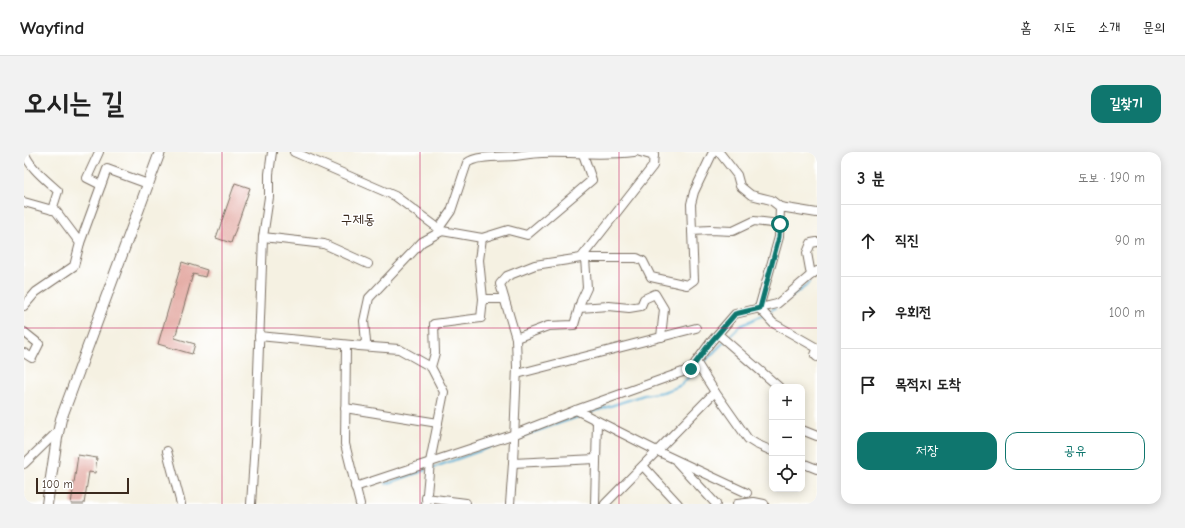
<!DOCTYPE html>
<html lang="ko">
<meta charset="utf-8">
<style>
:root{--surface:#fff;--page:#f2f2f2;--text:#222;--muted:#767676;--line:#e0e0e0;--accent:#0f766e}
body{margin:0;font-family:"Comic Neue","Poor Story",sans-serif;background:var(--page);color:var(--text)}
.controls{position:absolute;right:12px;bottom:12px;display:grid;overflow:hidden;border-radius:8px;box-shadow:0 2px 10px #0003}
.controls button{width:36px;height:36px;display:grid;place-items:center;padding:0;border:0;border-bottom:1px solid var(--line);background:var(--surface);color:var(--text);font:20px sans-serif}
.scale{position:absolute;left:12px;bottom:10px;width:93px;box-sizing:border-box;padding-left:4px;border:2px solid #3b2a1e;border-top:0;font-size:11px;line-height:14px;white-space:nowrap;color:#3b2a1e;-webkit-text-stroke:3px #fff;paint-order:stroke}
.stop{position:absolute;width:12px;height:12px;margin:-9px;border:3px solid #0f766e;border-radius:50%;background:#fff}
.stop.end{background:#0f766e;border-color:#fff;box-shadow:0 1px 4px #0008}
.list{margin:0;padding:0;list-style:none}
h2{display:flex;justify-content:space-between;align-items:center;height:52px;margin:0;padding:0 16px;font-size:17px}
h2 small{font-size:13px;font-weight:400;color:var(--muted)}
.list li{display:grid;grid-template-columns:26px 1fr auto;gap:12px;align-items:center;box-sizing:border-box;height:72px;padding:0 16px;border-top:1px solid var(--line)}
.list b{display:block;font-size:15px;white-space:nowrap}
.list em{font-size:13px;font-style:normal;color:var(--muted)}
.actions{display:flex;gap:8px;padding:12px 16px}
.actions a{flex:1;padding:9px 0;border:1px solid var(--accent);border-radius:12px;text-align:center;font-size:14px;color:var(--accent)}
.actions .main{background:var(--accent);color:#fff}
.icon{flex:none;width:22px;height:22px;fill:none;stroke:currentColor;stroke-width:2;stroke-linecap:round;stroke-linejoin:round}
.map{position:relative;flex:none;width:793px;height:352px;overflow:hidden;border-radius:12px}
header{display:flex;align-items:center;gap:24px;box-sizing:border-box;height:56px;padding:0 20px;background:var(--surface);border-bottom:1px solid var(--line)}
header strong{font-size:19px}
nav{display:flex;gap:22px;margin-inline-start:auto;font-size:14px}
.intro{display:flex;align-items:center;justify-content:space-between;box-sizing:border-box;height:96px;padding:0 24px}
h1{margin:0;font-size:28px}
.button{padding:10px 18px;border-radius:12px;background:var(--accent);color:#fff;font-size:14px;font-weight:700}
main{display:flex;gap:24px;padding:0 24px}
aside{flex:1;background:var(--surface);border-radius:12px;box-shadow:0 2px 10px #0003}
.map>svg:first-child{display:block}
</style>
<header>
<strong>Wayfind</strong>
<nav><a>홈</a><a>지도</a><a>소개</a><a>문의</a></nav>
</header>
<div class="intro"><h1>오시는 길</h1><a class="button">길찾기</a></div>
<main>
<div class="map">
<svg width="793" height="352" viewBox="0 0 793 352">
<rect width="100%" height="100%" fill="#fff"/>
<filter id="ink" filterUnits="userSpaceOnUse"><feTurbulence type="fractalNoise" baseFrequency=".025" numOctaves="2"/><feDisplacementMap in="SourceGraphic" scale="8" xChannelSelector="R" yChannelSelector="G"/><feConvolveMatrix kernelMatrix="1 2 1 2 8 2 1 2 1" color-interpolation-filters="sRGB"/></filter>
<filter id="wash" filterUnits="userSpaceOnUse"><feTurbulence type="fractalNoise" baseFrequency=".012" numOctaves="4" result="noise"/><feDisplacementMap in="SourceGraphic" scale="16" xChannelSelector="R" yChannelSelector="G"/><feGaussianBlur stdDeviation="0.9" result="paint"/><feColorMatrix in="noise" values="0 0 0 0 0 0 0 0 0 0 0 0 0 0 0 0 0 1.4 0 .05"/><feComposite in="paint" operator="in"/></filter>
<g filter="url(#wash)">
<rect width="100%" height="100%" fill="#f5f1e2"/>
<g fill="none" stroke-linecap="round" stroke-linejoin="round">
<!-- stream -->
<g stroke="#5eb2d9" stroke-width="2">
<path d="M 766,146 L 782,134 L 785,130"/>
<path d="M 743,161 L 751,156"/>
<path d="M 703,187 L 716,174 L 739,163"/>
<path d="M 676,214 L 700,190"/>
<path d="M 565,261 L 620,243 L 639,240 L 653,235 L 657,233 L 673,217"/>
<path d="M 493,286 L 557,264"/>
<path d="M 408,316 L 487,288"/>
<path d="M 362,332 L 402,318"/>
</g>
</g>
<g id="blocks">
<!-- building -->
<g fill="#e5aea7">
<path d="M 211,31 L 226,36 L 207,91 L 192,86 Z"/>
<path d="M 158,110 L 183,118 L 181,125 L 169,122 L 151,186 L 171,192 L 168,202 L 134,192 Z"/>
<path d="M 54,303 L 73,306 L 71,321 L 65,320 L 60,352 L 47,352 Z"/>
</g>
</g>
</g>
<g filter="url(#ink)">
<use href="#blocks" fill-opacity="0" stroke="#7c7063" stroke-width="1"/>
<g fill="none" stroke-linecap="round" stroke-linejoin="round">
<!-- minor casing -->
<g stroke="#7c7063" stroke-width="10">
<g id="minor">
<path d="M 0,0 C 6,16 21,27 34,39 L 28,58"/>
<path d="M 75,0 L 63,26 L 77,33"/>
<path d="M 270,0 L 371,44 L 418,79"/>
<path d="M 616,0 L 630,4"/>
<path d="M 695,0 L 713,23 L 716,34 L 727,43 L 747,48 L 756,55 L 793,61"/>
<path d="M 0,50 L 32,59 L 56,91 L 50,114 L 12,140 L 0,154"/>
<path d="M 756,55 L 755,85 L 735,156 L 749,171 L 793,196"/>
<path d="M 415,76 L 427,59 L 443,11 C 452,3 479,5 491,4 C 500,3 509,1 518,1 C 549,0 579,4 610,0"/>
<path d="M 668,79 L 667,52 L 670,40 L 689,0"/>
<path d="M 239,85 L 300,92 L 344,112"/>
<path d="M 458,86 L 455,108 L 459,147"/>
<path d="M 56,91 L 83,17 L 124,32"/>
<path d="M 557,106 L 613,106 L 619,109 L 627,125 L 663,133 L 670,128 L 668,79 L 686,78 L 709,79 L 730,69 L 756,72"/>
<path d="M 787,123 L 783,101 L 787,91 L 793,90"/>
<path d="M 555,156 L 585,154 L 605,156 L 617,154 L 620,147 L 631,142 L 640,157 L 637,185"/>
<path d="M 0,180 L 15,192 L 8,206 L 0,201"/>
<path d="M 694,182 L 755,235"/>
<path d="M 235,184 L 338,194 L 342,190 L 340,169 L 345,146 L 398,90 L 418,79 L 458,86 L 484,78 L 503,83 L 568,28 L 559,2"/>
<path d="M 492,186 L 524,174 L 550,173 L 557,149 L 563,136 L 561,106"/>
<path d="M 322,193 L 321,292 L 336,352"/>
<path d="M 335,194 L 375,197 L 407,215"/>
<path d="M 793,198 L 791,203 L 793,205"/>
<path d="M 672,210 L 691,240 L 724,287 L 732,292 L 748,299"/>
<path d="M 493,222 L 672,176"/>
<path d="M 321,256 L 414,271"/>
<path d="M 552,258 L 633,299 L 723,341"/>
<path d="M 778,278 L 793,284"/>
<path d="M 143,299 L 157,352"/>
<path d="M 653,310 L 692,352"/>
<path d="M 489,311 L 572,307"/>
<path d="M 778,311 L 793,317"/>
<path d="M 0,312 L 35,278"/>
<path d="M 619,314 L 654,352"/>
<path d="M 331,335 L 491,282 L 552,258 L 667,217 L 686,191 L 711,162 L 753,152 L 787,123 L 793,119"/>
<path d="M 402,346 L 442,351"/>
<path d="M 227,352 L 232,275 L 239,85 L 245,45 L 245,22 L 248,0"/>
<path d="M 402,352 L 406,310 L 420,240 L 407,215 L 411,201 L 410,172 L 457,166 L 459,147 L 480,147"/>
<path d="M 486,352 L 489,311 L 493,215 L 492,186 L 476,132 L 483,124 L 511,113 L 557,106 L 629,14 L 630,0"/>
<path d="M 571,352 L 573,269"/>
<path d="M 581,352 L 691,240"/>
<path d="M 713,352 L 730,350 L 740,352"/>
</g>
</g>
<!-- major casing -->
<g stroke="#7c7063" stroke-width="12">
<path id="major" d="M 23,352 L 33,286 L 37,267 L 136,0"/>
</g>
<!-- minor -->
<use href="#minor" stroke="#fff" stroke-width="8"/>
<!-- major -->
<use href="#major" stroke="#fff" stroke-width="10"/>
</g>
</g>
<g fill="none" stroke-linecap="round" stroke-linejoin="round" filter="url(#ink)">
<!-- route -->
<path stroke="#0f766e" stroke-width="5" d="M 667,217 L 686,191 L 711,162 L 736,156 L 755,85 L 756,72"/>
</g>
<!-- grid -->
<path fill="none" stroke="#c2185b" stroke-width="1" stroke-opacity="0.55" d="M 198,0 L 198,352M 396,0 L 396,352M 595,0 L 595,352M 0,176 L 793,176"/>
<g text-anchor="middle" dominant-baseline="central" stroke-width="3" stroke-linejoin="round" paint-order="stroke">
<!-- quarter labels -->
<g font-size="14" fill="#3b2a1e" stroke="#fff">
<text x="334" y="67">구제동</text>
</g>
</g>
</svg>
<div class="controls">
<button>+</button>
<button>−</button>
<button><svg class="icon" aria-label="locate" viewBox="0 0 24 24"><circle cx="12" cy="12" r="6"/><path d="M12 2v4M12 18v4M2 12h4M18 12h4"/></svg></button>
</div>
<div class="scale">100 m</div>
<div class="stop" style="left:756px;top:72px"></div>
<div class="stop end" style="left:667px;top:217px"></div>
</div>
<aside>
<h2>3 분<small>도보 · 190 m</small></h2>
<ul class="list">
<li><svg class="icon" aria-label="ahead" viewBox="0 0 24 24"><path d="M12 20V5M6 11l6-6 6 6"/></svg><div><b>직진</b></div><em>90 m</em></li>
<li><svg class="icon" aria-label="right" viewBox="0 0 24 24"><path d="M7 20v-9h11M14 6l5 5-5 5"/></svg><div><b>우회전</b></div><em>100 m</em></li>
<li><svg class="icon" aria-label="arrive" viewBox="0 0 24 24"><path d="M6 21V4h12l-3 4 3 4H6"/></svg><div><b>목적지 도착</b></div></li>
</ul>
<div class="actions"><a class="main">저장</a><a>공유</a></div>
</aside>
</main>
